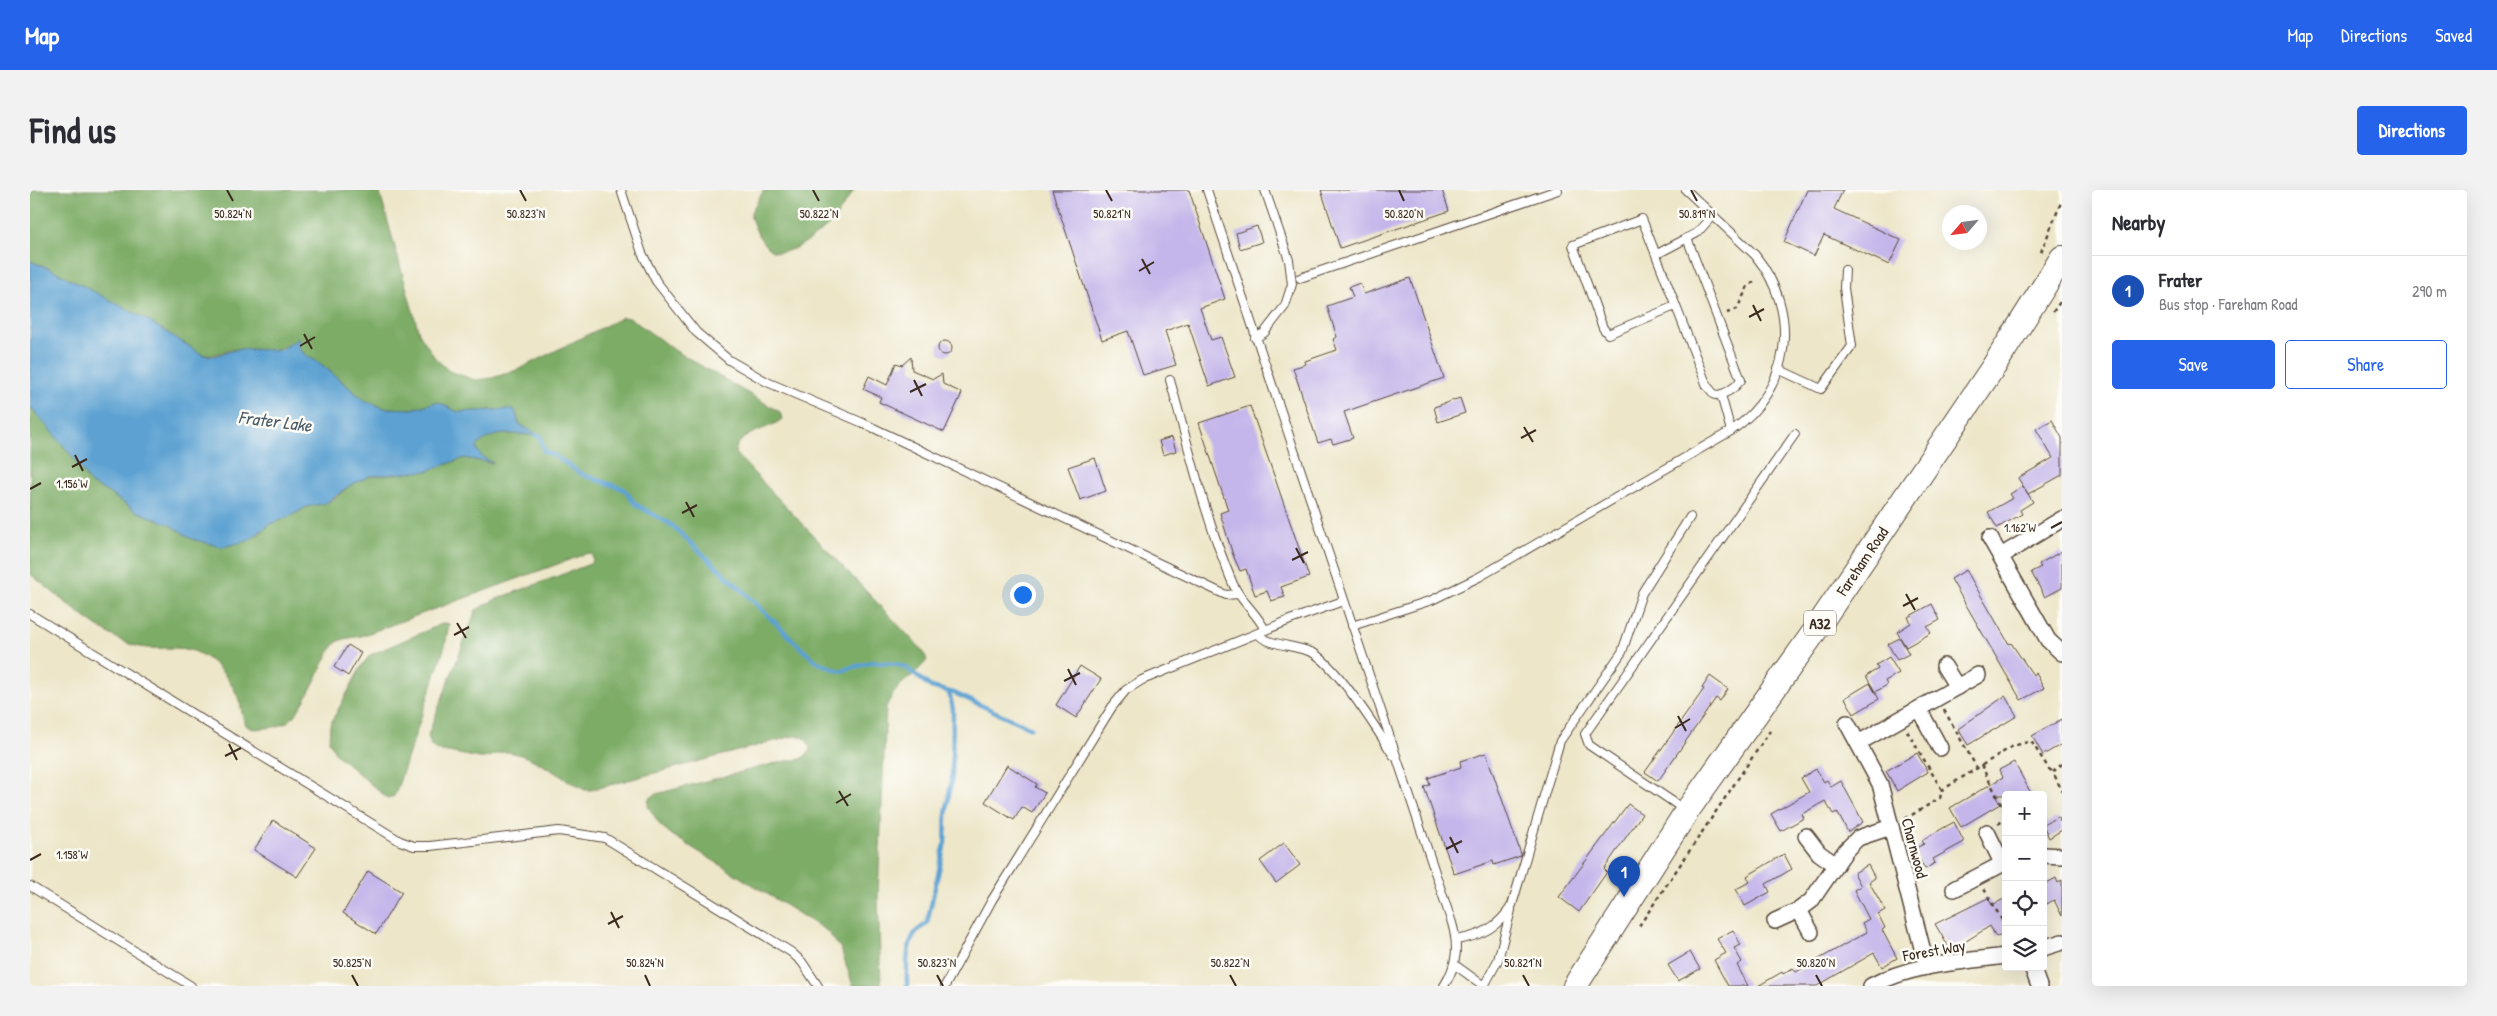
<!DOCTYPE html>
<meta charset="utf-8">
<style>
:root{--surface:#fff;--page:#f2f2f3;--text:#2b2b33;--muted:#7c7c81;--line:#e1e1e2;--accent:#2563eb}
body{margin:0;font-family:"Patrick Hand",sans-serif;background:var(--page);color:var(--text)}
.controls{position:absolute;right:15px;bottom:15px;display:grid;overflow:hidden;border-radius:5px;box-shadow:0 5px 20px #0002}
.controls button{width:45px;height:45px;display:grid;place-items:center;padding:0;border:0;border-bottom:1px solid var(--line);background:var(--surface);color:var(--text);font:25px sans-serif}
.compass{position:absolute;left:1912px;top:15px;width:45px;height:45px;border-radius:50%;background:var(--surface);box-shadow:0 5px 20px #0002;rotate:242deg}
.you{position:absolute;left:992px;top:404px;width:18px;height:18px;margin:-12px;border:4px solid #fff;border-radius:50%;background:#1a73e8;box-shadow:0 0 0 8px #1a73e833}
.badge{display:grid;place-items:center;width:32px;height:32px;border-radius:50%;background:var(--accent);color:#fff;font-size:16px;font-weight:700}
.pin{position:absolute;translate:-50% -41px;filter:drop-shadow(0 1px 2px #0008)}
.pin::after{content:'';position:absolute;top:26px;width:18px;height:15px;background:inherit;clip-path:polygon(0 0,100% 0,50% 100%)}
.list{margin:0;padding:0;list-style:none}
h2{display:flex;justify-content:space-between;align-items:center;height:65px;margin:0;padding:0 20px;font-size:21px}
h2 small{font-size:16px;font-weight:400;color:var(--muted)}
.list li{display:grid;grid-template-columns:32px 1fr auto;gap:15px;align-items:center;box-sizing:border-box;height:70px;padding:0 20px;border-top:1px solid var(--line)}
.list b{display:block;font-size:19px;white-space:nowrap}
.list p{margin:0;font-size:16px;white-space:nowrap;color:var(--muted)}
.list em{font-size:16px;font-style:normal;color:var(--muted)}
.actions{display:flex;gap:10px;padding:15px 20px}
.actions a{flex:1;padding:11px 0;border:1px solid var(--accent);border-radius:5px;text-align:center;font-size:18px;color:var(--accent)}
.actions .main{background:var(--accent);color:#fff}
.icon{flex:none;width:28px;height:28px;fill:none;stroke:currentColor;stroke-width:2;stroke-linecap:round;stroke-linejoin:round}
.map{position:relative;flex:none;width:2032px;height:796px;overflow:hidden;border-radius:5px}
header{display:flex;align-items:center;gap:30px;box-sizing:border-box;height:70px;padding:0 25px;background:var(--accent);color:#fff}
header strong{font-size:24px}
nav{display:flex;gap:28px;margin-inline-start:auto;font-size:18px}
.intro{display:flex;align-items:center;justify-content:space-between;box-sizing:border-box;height:120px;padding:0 30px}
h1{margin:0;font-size:35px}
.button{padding:12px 22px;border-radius:5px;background:var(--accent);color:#fff;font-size:18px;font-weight:700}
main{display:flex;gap:30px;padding:0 30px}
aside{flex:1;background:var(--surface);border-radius:5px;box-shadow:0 5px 20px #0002}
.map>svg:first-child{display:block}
</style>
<header>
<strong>Map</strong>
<nav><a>Map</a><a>Directions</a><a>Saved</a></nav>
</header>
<div class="intro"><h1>Find us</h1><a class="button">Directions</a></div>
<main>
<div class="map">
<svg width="2032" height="796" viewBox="0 0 2032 796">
<rect width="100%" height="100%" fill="#fdfcf7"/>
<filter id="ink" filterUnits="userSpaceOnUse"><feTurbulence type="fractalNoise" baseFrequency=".02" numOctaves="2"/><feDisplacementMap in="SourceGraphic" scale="10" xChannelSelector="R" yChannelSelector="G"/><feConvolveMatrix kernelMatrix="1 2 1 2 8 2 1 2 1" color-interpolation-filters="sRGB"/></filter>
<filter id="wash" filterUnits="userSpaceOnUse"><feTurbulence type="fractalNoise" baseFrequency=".0096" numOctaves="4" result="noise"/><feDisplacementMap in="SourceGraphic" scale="20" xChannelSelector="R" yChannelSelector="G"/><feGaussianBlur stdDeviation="1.12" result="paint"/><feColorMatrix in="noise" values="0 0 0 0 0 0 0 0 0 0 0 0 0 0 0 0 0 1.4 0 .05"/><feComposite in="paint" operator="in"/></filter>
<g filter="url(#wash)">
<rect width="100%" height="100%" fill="#ede6c9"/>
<!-- forest -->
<g fill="#7dac66" stroke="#5c6b42">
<path d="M 0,0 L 349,0 L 389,143 L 405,168 L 419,181 L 445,190 L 462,188 L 487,180 L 593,127 L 600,128 L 646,161 L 750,222 L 752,229 C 738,241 708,241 705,263 L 893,461 L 897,470 C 882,490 869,489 856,517 L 848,706 L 851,796 L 823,796 L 811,759 L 797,741 L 642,645 L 630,635 L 618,616 L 619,609 L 626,604 L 750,572 L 771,569 L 780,562 C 780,549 773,544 760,547 L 561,600 L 555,600 C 530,588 505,565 477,562 C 467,561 460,569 450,568 L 407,560 L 401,556 L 398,545 L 446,420 L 464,410 L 560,374 L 563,370 L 562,365 L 558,363 L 331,446 L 314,449 L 307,452 L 301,459 C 292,475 272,522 259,531 C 252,536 242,538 234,538 C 228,539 220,540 216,535 C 212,529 212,520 210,513 C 204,494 188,473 170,464 C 151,453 127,462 106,456 C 74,448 28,405 0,384 L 0,216 L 42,266 L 61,294 L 74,300 L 106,321 L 141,335 L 162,349 L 192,357 L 229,344 L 240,334 L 263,325 L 276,317 L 303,310 L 319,296 L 340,286 L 397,281 L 434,268 L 461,273 L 452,267 L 447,260 L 447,256 C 462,239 489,244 509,246 L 489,234 L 487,225 L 482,219 L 428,222 L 407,212 L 382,219 L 355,218 L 334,210 L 291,174 L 273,163 L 269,158 L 269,148 C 237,170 231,155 200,160 C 190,162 184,166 173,165 L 114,128 L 21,79 L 0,71 Z"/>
<path d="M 734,0 L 824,0 C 817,10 810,22 802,32 C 790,43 754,73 738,58 C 730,51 725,38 721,28 L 721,22 Z"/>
<path d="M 414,433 L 419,434 L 415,456 L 366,602 L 364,606 L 358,609 L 306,564 L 299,551 L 300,535 L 331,477 L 340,465 Z"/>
</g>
<!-- water -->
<path fill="#5ca1d2" stroke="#4c6678" d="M 0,71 L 21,79 L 114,128 L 173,165 L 183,166 L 208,159 L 250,160 L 269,148 L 269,158 L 273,163 L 291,174 L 334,210 L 354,218 L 382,219 L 407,212 L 428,222 L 482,219 L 485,220 L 489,234 L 510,246 C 491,244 462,239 447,256 L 447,260 L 452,267 L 463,273 L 434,268 L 397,281 L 340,286 L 319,296 L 296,313 L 276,317 L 263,325 L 240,334 L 218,351 L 192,357 L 162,349 L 141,335 L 106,321 L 74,300 L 61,294 L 42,266 L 0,216 Z"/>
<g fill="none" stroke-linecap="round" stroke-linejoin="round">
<!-- stream -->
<g stroke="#5ca1d2" stroke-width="4.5">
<path d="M 506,245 L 510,246 L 514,261 L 525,266 L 553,285 L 594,299 L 605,314 L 640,334 L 713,401 L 775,462 L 789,473 L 810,481 L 842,472 L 866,474 L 875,477 L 901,497 L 924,503 L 1001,538"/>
<path d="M 877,796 C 877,780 875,758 885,743 C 888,739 893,737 897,733 L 915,653 L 916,625 L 922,585 L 923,519 L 919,503"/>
</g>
</g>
<g id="blocks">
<!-- building -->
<g fill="#c4b6ea">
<path d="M 1022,0 L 1159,0 L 1195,109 L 1170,118 L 1181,150 L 1191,147 L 1205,187 L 1179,196 L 1158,133 L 1135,141 L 1146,175 L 1113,185 L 1098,141 L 1072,150 Z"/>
<path d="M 1291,0 L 1412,0 L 1419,21 L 1310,58 Z"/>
<path d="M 1777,0 L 1813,0 L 1804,19 L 1871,50 L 1859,75 L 1794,45 L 1784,66 L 1754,52 Z"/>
<path d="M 1227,36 L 1232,52 L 1210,59 L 1206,43 Z"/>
<path d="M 1380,88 L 1414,188 L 1314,222 L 1323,248 L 1303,254 L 1301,249 L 1288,253 L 1263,178 L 1276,174 L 1275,171 L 1307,160 L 1303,149 L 1307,147 L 1297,116 L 1323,107 L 1319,97 L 1330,93 L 1334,104 Z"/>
<circle cx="915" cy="158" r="7"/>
<path d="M 881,167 L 882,180 L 903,189 L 912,184 L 913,194 L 932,203 L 914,242 L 849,212 L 851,207 L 833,199 L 839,186 L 857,195 L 866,173 L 872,175 Z"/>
<path d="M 1430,208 L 1435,223 L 1408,232 L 1404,217 Z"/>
<path d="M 1220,216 L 1279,387 L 1251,397 L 1255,407 L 1241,411 L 1237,401 L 1225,405 L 1216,379 L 1210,381 L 1203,365 L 1190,323 L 1198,320 L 1169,233 Z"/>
<path d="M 2022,230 L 2032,248 L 2032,285 L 1998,304 L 1988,288 L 2023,268 L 2006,239 Z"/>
<path d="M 1142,247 L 1146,261 L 1133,265 L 1129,251 Z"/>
<path d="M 1065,268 L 1076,301 L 1050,310 L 1038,277 Z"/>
<path d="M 1993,296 L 2003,312 L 1990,320 L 1992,324 L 1967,338 L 1958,322 L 1983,308 L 1980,304 Z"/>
<path d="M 2032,361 L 2032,398 L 2015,407 L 2001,382 L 2011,377 L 2009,374 Z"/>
<path d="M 1936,380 L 1979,454 L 1981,453 L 2003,485 L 2006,483 L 2014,498 L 1991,510 L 1921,389 Z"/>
<path d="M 1902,414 L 1910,430 L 1897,437 L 1901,443 L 1876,457 L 1867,442 L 1881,433 L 1878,427 Z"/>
<path d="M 1870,448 L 1879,464 L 1867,470 L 1858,454 Z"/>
<path d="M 318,455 L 331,463 L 318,486 L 304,477 Z"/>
<path d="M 1859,467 L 1869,483 L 1855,491 L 1857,495 L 1845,502 L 1836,486 L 1848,479 L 1846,475 Z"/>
<path d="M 1050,476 L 1071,489 L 1046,528 L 1026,515 Z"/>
<path d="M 1680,486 L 1698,499 L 1690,511 L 1686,508 L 1628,591 L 1615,582 L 1674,499 L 1672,498 Z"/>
<path d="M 1840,493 L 1849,509 L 1824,524 L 1815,508 Z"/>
<path d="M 1975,506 L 1987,526 L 1938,555 L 1928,539 Z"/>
<path d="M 2032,529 L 2032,554 L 2013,565 L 2002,546 Z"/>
<path d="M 1456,563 L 1491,664 L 1491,666 L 1464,675 L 1463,671 L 1424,684 L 1394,597 L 1400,595 L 1398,588 L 1431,577 L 1430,571 Z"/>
<path d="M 1887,563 L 1898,582 L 1867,601 L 1856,581 Z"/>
<path d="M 1984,572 L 2002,605 L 1965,605 L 1970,614 L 1931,637 L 1920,618 L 1973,587 L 1969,580 Z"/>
<path d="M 977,575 L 1007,594 L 1005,597 L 1015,603 L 1002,623 L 992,617 L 984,630 L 955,612 Z"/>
<path d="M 1786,579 L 1794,592 L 1797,590 L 1801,597 L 1811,591 L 1833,632 L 1818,642 L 1807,622 L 1803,624 L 1795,611 L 1772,624 L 1774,628 L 1751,641 L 1741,624 L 1779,602 L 1771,588 Z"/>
<path d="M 1598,614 L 1612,624 L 1574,679 L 1577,682 L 1549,722 L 1529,707 Z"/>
<path d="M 2028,627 L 2032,634 L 2032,640 L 2019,648 L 2013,635 Z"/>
<path d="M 243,630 L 286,658 L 267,687 L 224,660 Z"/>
<path d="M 1924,632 L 1934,652 L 1903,669 L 1905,673 L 1895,679 L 1884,659 L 1894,654 L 1892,650 Z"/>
<path d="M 1254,653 L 1270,675 L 1246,693 L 1230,671 Z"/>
<path d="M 1754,664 L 1762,679 L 1736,694 L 1740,702 L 1715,716 L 1706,699 L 1720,692 L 1717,686 Z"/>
<path d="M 1838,675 L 1845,688 L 1839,692 L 1855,720 L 1848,724 L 1855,738 L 1852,740 L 1867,768 L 1852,777 L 1844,763 L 1787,796 L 1728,796 L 1752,782 L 1753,784 L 1763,778 L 1766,782 L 1837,742 L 1832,733 L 1839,729 L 1824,700 L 1831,696 L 1824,683 Z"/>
<path d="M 338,681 L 372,702 L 346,744 L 313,723 Z"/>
<path d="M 2026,688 L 2028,693 L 2032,690 L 2032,726 L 2024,710 L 2013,716 L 2013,695 Z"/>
<path d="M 1958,708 L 1962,715 L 1976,708 L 1976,741 L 1966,747 L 1960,736 L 1930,755 L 1934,762 L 1922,763 L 1905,734 Z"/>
<path d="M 1703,740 L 1711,755 L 1704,758 L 1712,772 L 1707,775 L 1718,796 L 1698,796 L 1684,770 L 1696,763 L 1687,749 Z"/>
<path d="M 1660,762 L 1670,779 L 1648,791 L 1638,775 Z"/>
</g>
</g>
</g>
<g filter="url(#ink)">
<use href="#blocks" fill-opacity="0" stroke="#564638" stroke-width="1"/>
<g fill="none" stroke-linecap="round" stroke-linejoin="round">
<!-- service casing -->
<g stroke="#564638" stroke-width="10">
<g id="service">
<path d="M 591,0 L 612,63 L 626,91 L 666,142 L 699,170 L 737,192 L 833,233 L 1196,405 L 1208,404"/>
<path d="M 1177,0 L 1422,733 C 1429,757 1427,775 1414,796"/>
<path d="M 1627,64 L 1667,43 L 1683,25"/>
<path d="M 1270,88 L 1528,0"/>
<path d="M 1645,116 L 1578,144 L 1573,138 L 1543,55 L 1612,29 L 1677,196 L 1685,205 C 1695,205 1705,198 1711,190 L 1657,48"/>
<path d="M 1225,148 L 1234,143 L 1255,116 L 1262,94 L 1259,70 L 1235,0"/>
<path d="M 1748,179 L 1791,199 L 1822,156 L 1814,98 L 1815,80"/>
<path d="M 1140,190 C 1159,258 1175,329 1203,394 C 1211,412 1227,423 1235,440"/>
<path d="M 1691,205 L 1701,241"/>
<path d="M 0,424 L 370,651 L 384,656 L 400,656 L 529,641 L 575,648 L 761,762 L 772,772 L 788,796"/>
<path d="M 1322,436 L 1402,410 L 1449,387 L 1701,241 C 1762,199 1771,122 1725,65 L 1656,0"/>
<path d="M 1228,443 C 1234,456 1271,455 1285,464 C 1309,480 1347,539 1363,565"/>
<path d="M 1655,620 L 1559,555 L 1555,544 L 1765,244"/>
<path d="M 0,696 L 161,796"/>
<path d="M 1426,750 C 1451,746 1469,737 1482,715 L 1530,551 L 1592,462 L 1612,403 L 1660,327"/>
<path d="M 1425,775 L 1454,796 L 1468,770 L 1481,720"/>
<path d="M 915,796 L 962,710 L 1082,517 L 1096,500 L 1112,490 L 1260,430 L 1313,411"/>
</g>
</g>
<!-- minor casing -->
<g stroke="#564638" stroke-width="18">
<g id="minor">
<path d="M 1960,348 L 2018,450 L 2032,463"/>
<path d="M 1971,366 L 2032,329"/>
<path d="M 1914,476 L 1927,497"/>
<path d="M 1889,519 L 1910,558"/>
<path d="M 1817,533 L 1850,594 L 1897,777"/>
<path d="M 1830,552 L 1948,485"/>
<path d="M 1957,642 L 1972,673"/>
<path d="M 1776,646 L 1789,663 L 1806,675"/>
<path d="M 2013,665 L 2032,666"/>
<path d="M 1924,699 L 1976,672"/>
<path d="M 1769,720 L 1781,742"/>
<path d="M 1745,731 L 1769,720 L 1781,711 L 1816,660 L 1828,648 L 1861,637"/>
<path d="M 2013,758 L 2032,752"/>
<path d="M 2002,777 L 2009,796"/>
<path d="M 1841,796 C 1881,774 1931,772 1976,766"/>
</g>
</g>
<!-- primary casing -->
<g stroke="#564638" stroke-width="26">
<path id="primary" d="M 1545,796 L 1657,621 L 1780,448 L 1964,176 L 2032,68"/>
</g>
<!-- path -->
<g stroke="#564638" stroke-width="2.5" stroke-dasharray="4 4" stroke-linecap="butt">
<path d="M 2011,62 L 2032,10"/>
<path d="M 2023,122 L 2032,109"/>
<path d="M 1697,123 L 1707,119 L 1718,96 L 1727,90"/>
<path d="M 1914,520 L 1947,578"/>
<path d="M 1877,541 L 1912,600"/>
<path d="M 2032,574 L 2023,582 L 2032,601"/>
<path d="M 1951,575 L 1976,623"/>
<path d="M 1875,629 L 1910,608 L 1912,600 L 1983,556 L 2001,551 L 2019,579 L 2023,582"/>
<path d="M 1968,634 L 1976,629"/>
<path d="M 1954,699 L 1976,737"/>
<path d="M 1609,736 L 1740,541"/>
</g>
<!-- service -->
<use href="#service" stroke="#fff" stroke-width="8"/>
<!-- minor -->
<use href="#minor" stroke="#fff" stroke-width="15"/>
<!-- primary -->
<use href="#primary" stroke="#fff" stroke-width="24"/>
</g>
</g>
<!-- ticks -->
<path fill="none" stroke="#3b2a1e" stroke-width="2" d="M 197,0 L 203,11M 490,0 L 496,11M 783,0 L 789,11M 1076,0 L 1082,11M 1369,0 L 1374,11M 1661,0 L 1667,11M 1112,69 L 1120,84M 1109,81 L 1124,72M 1723,115 L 1731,131M 1719,127 L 1734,119M 274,144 L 282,159M 270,156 L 285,147M 884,190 L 892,206M 880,202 L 896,194M 1494,237 L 1503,252M 1491,248 L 1506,240M 45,265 L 53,281M 42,277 L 57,269M 0,299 L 11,293M 656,312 L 664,327M 652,323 L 667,315M 2021,338 L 2032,332M 1266,358 L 1274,373M 1262,370 L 1278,362M 1876,404 L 1885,420M 1873,416 L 1888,408M 427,433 L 436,448M 424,445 L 439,437M 1038,479 L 1046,495M 1034,491 L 1050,483M 1648,526 L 1656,541M 1645,538 L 1660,529M 199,554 L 207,570M 195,566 L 211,558M 809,601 L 818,616M 806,613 L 821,604M 1420,647 L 1428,663M 1416,659 L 1432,651M 0,670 L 11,664M 581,722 L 589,738M 578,734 L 593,726M 322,785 L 328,796M 615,785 L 620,796M 907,785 L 913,796M 1200,785 L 1206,796M 1493,785 L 1499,796M 1786,785 L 1792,796"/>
<g text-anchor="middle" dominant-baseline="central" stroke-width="5" stroke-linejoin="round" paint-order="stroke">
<!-- shield labels -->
<rect fill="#fdfcf7" stroke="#75695f" stroke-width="1" x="1774" y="420.5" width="32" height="25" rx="4"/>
<g font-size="15" font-weight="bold" fill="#3b2a1e">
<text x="1790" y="433">A32</text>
</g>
<!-- street labels -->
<g font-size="16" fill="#3b2a1e" stroke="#fdfcf7">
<text transform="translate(1832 371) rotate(-56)">Fareham Road</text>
<text transform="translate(1885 658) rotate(75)">Charnwood</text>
<text transform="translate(1904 760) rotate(-10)">Forest Way</text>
</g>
<!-- water labels -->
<g font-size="18" font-style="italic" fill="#485a66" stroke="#fdfcf7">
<text transform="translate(245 231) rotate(7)">Frater Lake</text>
</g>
</g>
<g font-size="12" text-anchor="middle" fill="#3b2a1e" stroke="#fdfcf7" stroke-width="5" stroke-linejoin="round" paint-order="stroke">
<text x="496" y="28">50.823°N</text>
<text x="789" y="28">50.822°N</text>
<text x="1082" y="28">50.821°N</text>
<text x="1374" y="28">50.820°N</text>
<text x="1667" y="28">50.819°N</text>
<text x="203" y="28">50.824°N</text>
<text x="42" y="298">1.156°W</text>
<text x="1990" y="342">1.162°W</text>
<text x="42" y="669">1.158°W</text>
<text x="322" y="777">50.825°N</text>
<text x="615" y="777">50.824°N</text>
<text x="907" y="777">50.823°N</text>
<text x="1200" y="777">50.822°N</text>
<text x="1493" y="777">50.821°N</text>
<text x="1786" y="777">50.820°N</text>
</g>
</svg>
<div class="controls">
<button>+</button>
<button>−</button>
<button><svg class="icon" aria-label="locate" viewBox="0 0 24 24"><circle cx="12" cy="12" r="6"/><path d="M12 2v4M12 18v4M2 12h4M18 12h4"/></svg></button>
<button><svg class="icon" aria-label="layers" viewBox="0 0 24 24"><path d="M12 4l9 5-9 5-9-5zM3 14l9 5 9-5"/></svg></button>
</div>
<svg class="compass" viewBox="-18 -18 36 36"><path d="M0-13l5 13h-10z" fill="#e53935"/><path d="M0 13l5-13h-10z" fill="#7c7c81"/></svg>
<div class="you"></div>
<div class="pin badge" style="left:1594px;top:707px;background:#1a4fb4">1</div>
</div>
<aside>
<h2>Nearby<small></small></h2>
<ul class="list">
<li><span class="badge" style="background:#1a4fb4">1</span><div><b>Frater</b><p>Bus stop · Fareham Road</p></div><em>290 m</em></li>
</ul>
<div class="actions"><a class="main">Save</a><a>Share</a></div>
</aside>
</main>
